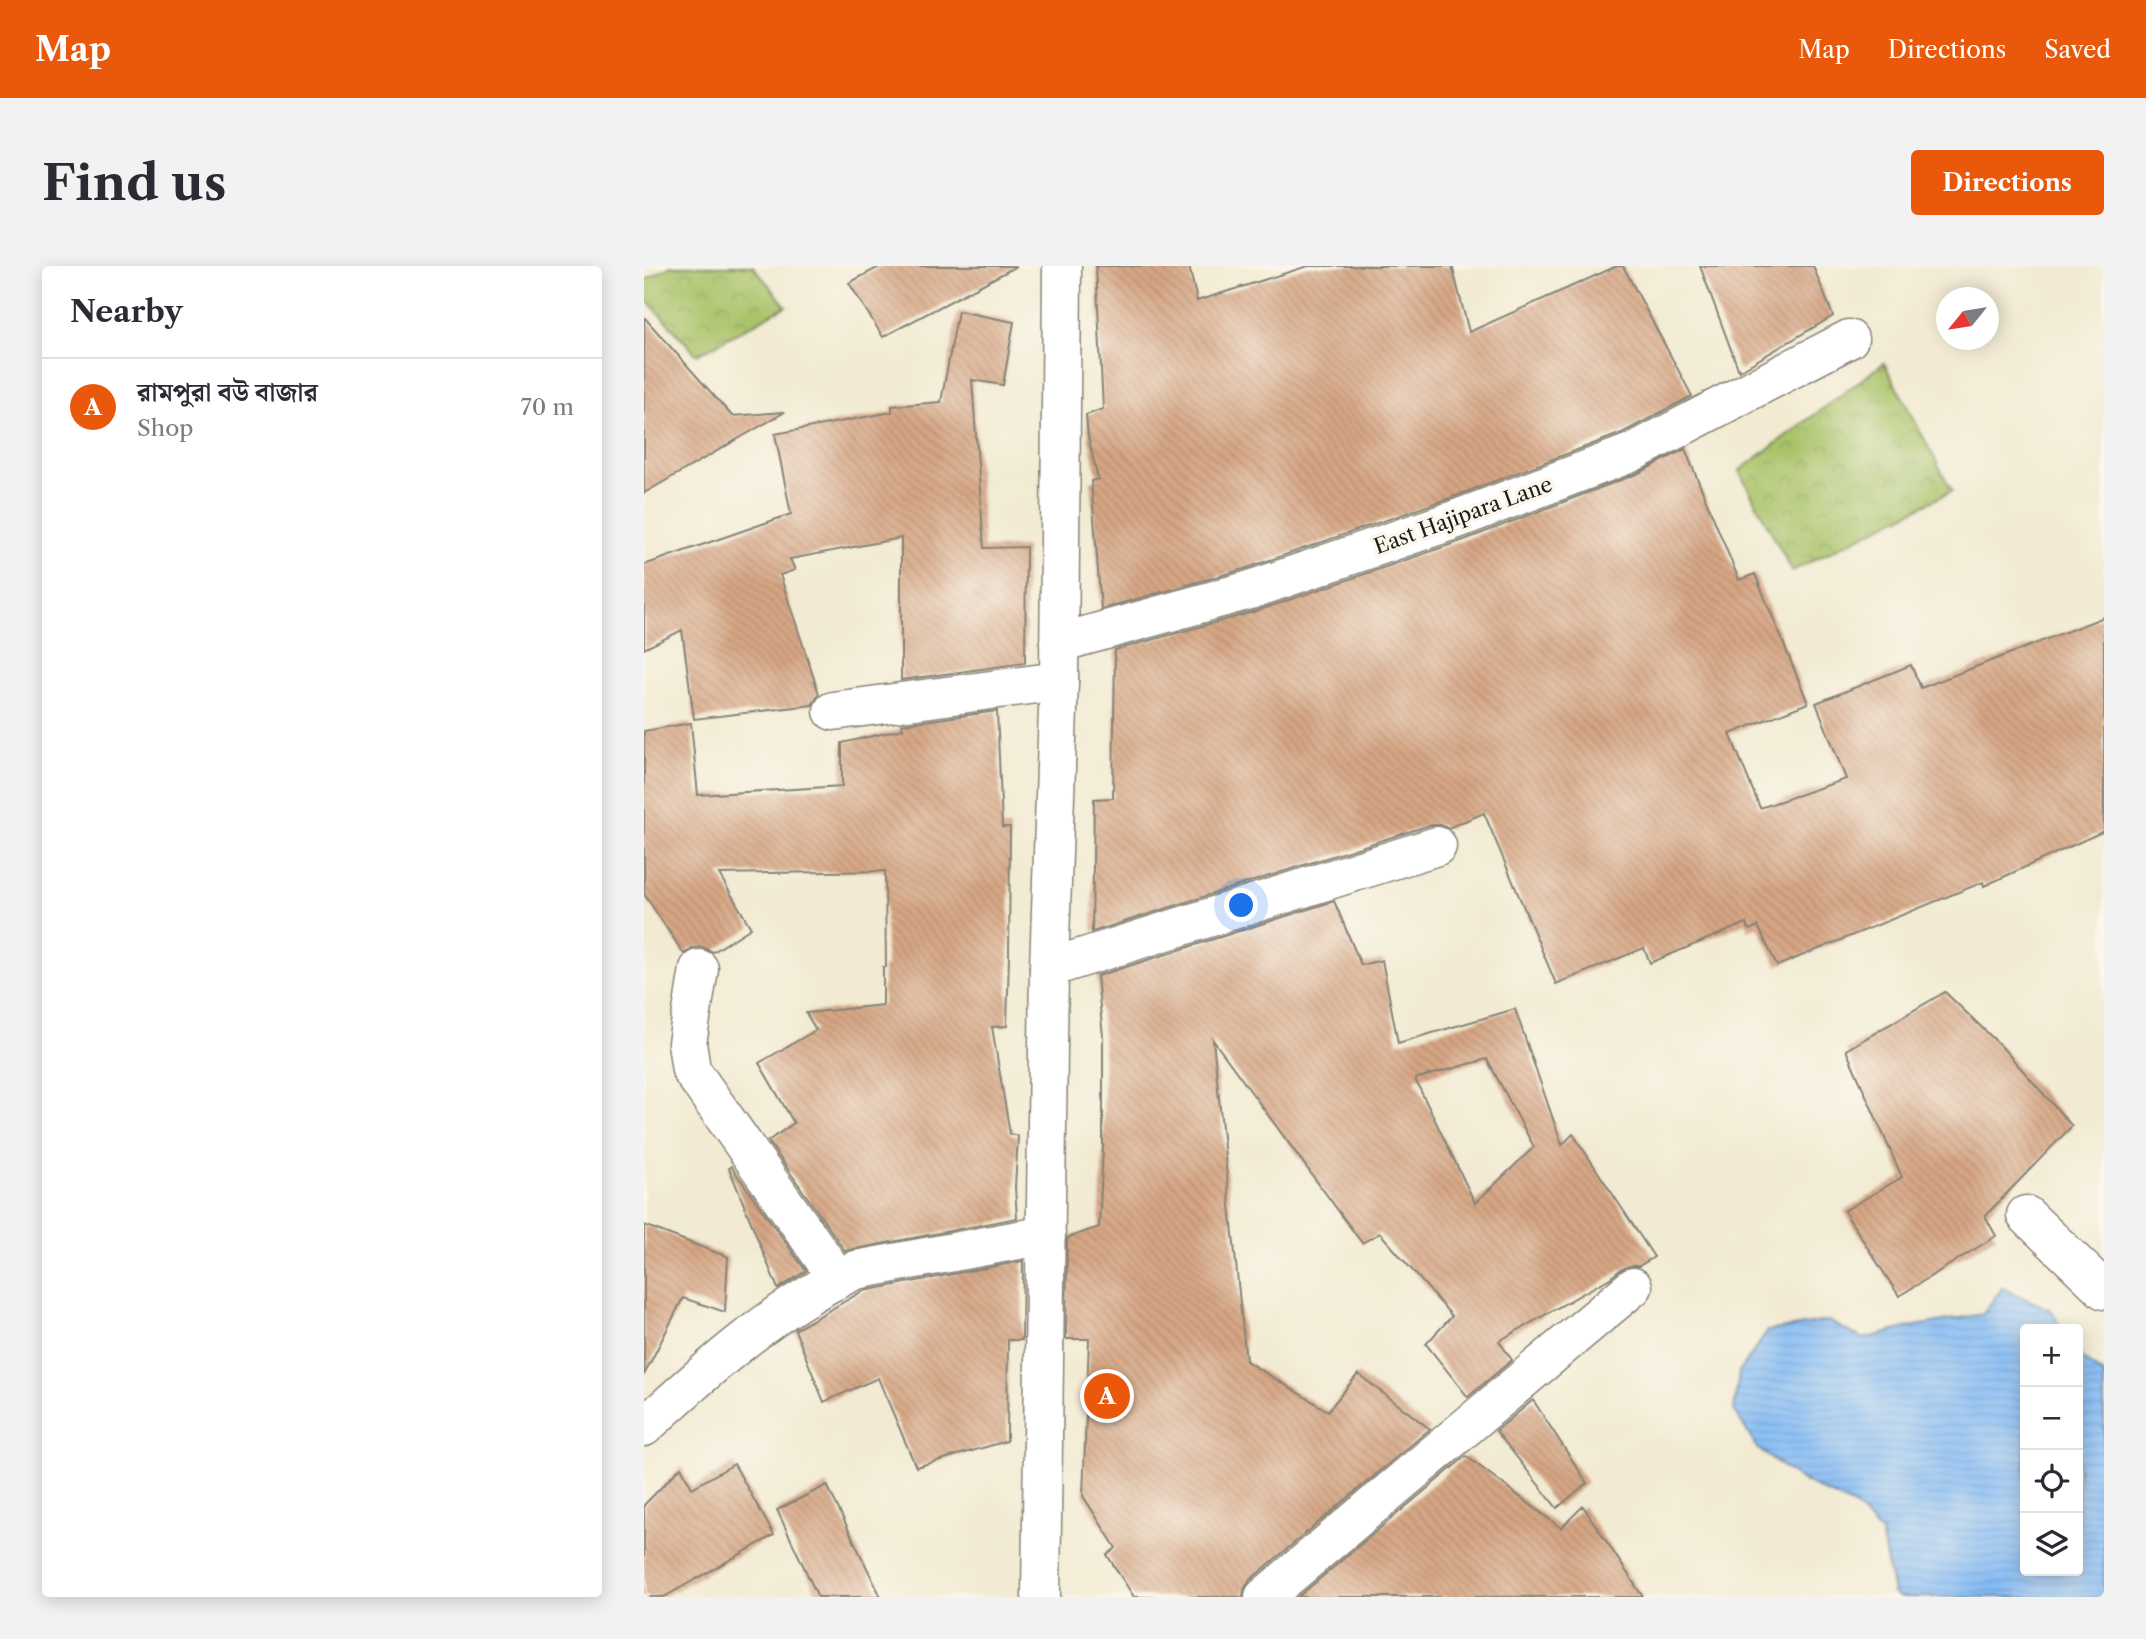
<!DOCTYPE html>
<meta charset="utf-8">
<style>
:root{--surface:#fff;--page:#f2f2f3;--text:#2b2b33;--muted:#7c7c81;--line:#e1e1e2;--accent:#ea580c}
body{margin:0;font-family:"Libre Caslon Text","Noto Serif Bengali",serif;background:var(--page);color:var(--text)}
.controls{position:absolute;right:21px;bottom:21px;display:grid;overflow:hidden;border-radius:7px;box-shadow:0 4px 18px #0003}
.controls button{width:63px;height:63px;display:grid;place-items:center;padding:0;border:0;border-bottom:2px solid var(--line);background:var(--surface);color:var(--text);font:35px sans-serif}
.compass{position:absolute;left:1292px;top:21px;width:63px;height:63px;border-radius:50%;background:var(--surface);box-shadow:0 4px 18px #0003;rotate:240deg}
.you{position:absolute;left:598px;top:640px;width:24px;height:24px;margin:-18px;border:5px solid #fff;border-radius:50%;background:#1a73e8;box-shadow:0 0 0 10px #1a73e833}
.badge{display:grid;place-items:center;width:46px;height:46px;border-radius:50%;background:var(--accent);color:#fff;font-size:23px;font-weight:700}
.pin{position:absolute;translate:-50% -50%;border:4px solid #fff;box-shadow:0 2px 7px #0006}
.list{margin:0;padding:0;list-style:none}
h2{display:flex;justify-content:space-between;align-items:center;height:91px;margin:0;padding:0 28px;font-size:30px}
h2 small{font-size:23px;font-weight:400;color:var(--muted)}
.list li{display:grid;grid-template-columns:46px 1fr auto;gap:21px;align-items:center;box-sizing:border-box;height:98px;padding:0 28px;border-top:2px solid var(--line)}
.list b{display:block;font-size:26px;white-space:nowrap}
.list p{margin:0;font-size:23px;white-space:nowrap;color:var(--muted)}
.list em{font-size:23px;font-style:normal;color:var(--muted)}
.icon{flex:none;width:38px;height:38px;fill:none;stroke:currentColor;stroke-width:2;stroke-linecap:round;stroke-linejoin:round}
.map{position:relative;flex:none;width:1460px;height:1331px;overflow:hidden;border-radius:7px}
header{display:flex;align-items:center;gap:42px;box-sizing:border-box;height:98px;padding:0 35px;background:var(--accent);color:#fff}
header strong{font-size:33px}
nav{display:flex;gap:38px;margin-inline-start:auto;font-size:24px}
.intro{display:flex;align-items:center;justify-content:space-between;box-sizing:border-box;height:168px;padding:0 42px}
h1{margin:0;font-size:49px}
.button{padding:18px 32px;border-radius:7px;background:var(--accent);color:#fff;font-size:24px;font-weight:700}
main{display:flex;gap:42px;padding:0 42px}
aside{flex:1;background:var(--surface);border-radius:7px;box-shadow:0 4px 18px #0003}
.map>svg:first-child{display:block}
</style>
<header>
<strong>Map</strong>
<nav><a>Map</a><a>Directions</a><a>Saved</a></nav>
</header>
<div class="intro"><h1>Find us</h1><a class="button">Directions</a></div>
<main>
<aside>
<h2>Nearby<small></small></h2>
<ul class="list">
<li><span class="badge">A</span><div><b>রামপুরা বউ বাজার</b><p>Shop</p></div><em>70 m</em></li>
</ul>
</aside>
<div class="map">
<svg width="1460" height="1331" viewBox="0 0 1460 1331">
<defs>
<pattern id="park-crowns" width="20" height="18" patternUnits="userSpaceOnUse" patternTransform="scale(1.75)"><rect width="20" height="18" fill="#a9c268"/><path d="M2 6a3 3 0 1 1 6 0M12 15a3 3 0 1 1 6 0" fill="none" stroke="#91a65a"/></pattern>
<pattern id="water-rules" width="6" height="5" patternUnits="userSpaceOnUse" patternTransform="scale(1.75)"><rect width="6" height="5" fill="#85bcf5"/><path d="M0 2.5h6" fill="none" stroke="#72a1d1"/></pattern>
<pattern id="building-back-hatch" width="6" height="6" patternUnits="userSpaceOnUse" patternTransform="scale(1.75)"><rect width="6" height="6" fill="#d6a684"/><path d="M-1 5l2 2M0 0l6 6M5-1l2 2" fill="none" stroke="#b78e71"/></pattern>
</defs>
<rect width="100%" height="100%" fill="#fbf7ec"/>
<filter id="ink" filterUnits="userSpaceOnUse"><feTurbulence type="fractalNoise" baseFrequency=".0143" numOctaves="2"/><feDisplacementMap in="SourceGraphic" scale="14" xChannelSelector="R" yChannelSelector="G"/><feConvolveMatrix kernelMatrix="1 2 1 2 8 2 1 2 1" color-interpolation-filters="sRGB"/></filter>
<filter id="wash" filterUnits="userSpaceOnUse"><feTurbulence type="fractalNoise" baseFrequency=".00686" numOctaves="4" result="noise"/><feDisplacementMap in="SourceGraphic" scale="28" xChannelSelector="R" yChannelSelector="G"/><feGaussianBlur stdDeviation="1.57" result="paint"/><feColorMatrix in="noise" values="0 0 0 0 0 0 0 0 0 0 0 0 0 0 0 0 0 1.4 0 .05"/><feComposite in="paint" operator="in"/></filter>
<g filter="url(#wash)">
<rect width="100%" height="100%" fill="#f2ead2"/>
<!-- park -->
<g fill="url(#park-crowns)" stroke="#626f42" stroke-width="2">
<path d="M 27,0 L 109,0 L 142,40 L 53,89 L 0,31 L 0,15 Z"/>
<path d="M 1240,97 L 1308,225 L 1148,305 L 1095,205 Z"/>
</g>
<!-- water -->
<path fill="url(#water-rules)" stroke="#506c88" stroke-width="2" d="M 1358,1022 L 1407,1044 L 1418,1063 L 1381,1063 L 1381,1305 L 1434,1305 L 1434,1089 L 1460,1109 L 1460,1331 L 1255,1331 L 1249,1327 L 1237,1267 L 1212,1241 L 1157,1214 L 1113,1182 L 1090,1144 L 1095,1106 L 1124,1065 L 1184,1055 L 1219,1073 L 1266,1061 L 1339,1048 Z"/>
<g id="blocks">
<!-- building -->
<g fill="url(#building-back-hatch)" fill-rule="evenodd">
<path d="M 237,0 L 373,0 L 239,71 L 205,17 Z"/>
<path d="M 452,0 L 545,0 L 553,35 L 664,0 L 808,0 L 825,66 L 973,0 L 979,0 L 1048,130 L 978,167 L 806,232 L 600,303 L 457,343 L 447,215 L 454,213 L 444,170 L 442,149 L 459,143 Z"/>
<path d="M 1056,0 L 1169,0 L 1189,50 L 1095,105 Z"/>
<path d="M 314,45 L 370,56 L 359,119 L 328,114 L 340,282 L 382,281 L 381,397 L 257,414 L 257,272 L 146,293 L 151,304 L 136,309 L 175,428 L 168,439 L 50,453 L 38,364 L 0,383 L 0,299 L 147,248 L 131,168 L 248,146 L 248,140 L 297,136 Z"/>
<path d="M 0,51 L 88,150 L 141,146 L 0,227 Z"/>
<path d="M 1041,183 L 1095,314 L 1111,308 L 1164,437 L 1086,468 L 1116,542 L 1202,513 L 1172,437 L 1267,399 L 1277,422 L 1460,351 L 1460,565 L 1340,620 L 1339,616 L 1133,700 L 1114,660 L 1105,664 L 1102,657 L 1006,697 L 1000,682 L 912,718 L 840,547 L 804,562 L 797,559 L 786,559 L 448,666 L 450,533 L 469,532 L 471,384 L 613,345 L 820,274 L 995,207 Z"/>
<path d="M 353,445 L 358,561 L 366,561 L 365,690 L 363,760 L 348,761 L 366,868 L 374,870 L 371,921 L 373,952 L 201,985 L 124,875 L 150,857 L 115,797 L 172,764 L 162,747 L 239,739 L 239,701 L 242,701 L 241,605 L 75,608 L 107,662 L 69,686 L 58,681 L 48,682 L 40,688 L 0,628 L 0,465 L 47,457 L 54,529 L 198,520 L 198,477 L 259,463 L 258,458 Z"/>
<path d="M 690,635 L 717,699 L 738,694 L 754,777 L 871,743 L 918,879 L 929,868 L 1010,991 L 995,1000 L 985,1000 L 976,1004 L 966,1012 L 855,1075 L 868,1094 L 824,1131 L 782,1078 L 808,1050 L 736,967 L 718,977 L 569,774 L 602,1095 L 684,1145 L 714,1108 L 786,1163 L 606,1314 L 600,1323 L 599,1331 L 490,1331 L 463,1289 L 472,1282 L 439,1230 L 445,1073 L 422,1073 L 423,972 L 455,961 L 459,881 L 459,771 L 453,710 ZM 843,793 L 890,881 L 831,937 L 771,813 Z"/>
<path d="M 1301,726 L 1357,780 L 1428,860 L 1341,950 L 1352,970 L 1255,1030 L 1200,945 L 1258,911 L 1202,784 Z"/>
<path d="M 87,900 L 162,1005 L 134,1023 L 85,902 Z"/>
<path d="M 0,959 L 84,991 L 81,1046 L 39,1032 L 0,1109 Z"/>
<path d="M 379,995 L 378,1074 L 364,1074 L 363,1175 L 272,1201 L 234,1112 L 180,1136 L 151,1064 L 219,1025 Z"/>
<path d="M 889,1134 L 943,1217 L 913,1242 L 852,1165 Z"/>
<path d="M 822,1190 L 917,1262 L 939,1240 L 999,1331 L 654,1331 Z"/>
<path d="M 90,1198 L 130,1269 L 20,1331 L 0,1331 L 0,1239 L 37,1201 L 48,1222 Z"/>
<path d="M 183,1219 L 237,1331 L 174,1331 L 133,1244 Z"/>
</g>
</g>
</g>
<g filter="url(#ink)">
<use href="#blocks" fill-opacity="0" stroke="#878377" stroke-width="2"/>
<g fill="none" stroke-linecap="round" stroke-linejoin="round">
<!-- minor casing -->
<g stroke="#878377" stroke-width="41">
<g id="minor">
<path d="M 415,377 L 606,324 L 813,253 L 987,187 L 1205,73"/>
<path d="M 189,445 L 415,415"/>
<path d="M 405,702 L 793,580"/>
<path d="M 55,703 L 43,777 L 47,804 L 194,1013"/>
<path d="M 1382,949 L 1460,1024"/>
<path d="M 0,1161 C 63,1103 134,1039 212,1004 L 402,969"/>
<path d="M 397,1331 L 405,702 L 415,415 L 418,0"/>
<path d="M 620,1331 L 989,1021"/>
</g>
</g>
<!-- minor -->
<use href="#minor" stroke="#fff" stroke-width="38"/>
</g>
</g>
<g text-anchor="middle" dominant-baseline="central" stroke-width="7" stroke-linejoin="round" paint-order="stroke">
<!-- street labels -->
<g font-size="21" fill="#1c1c1c" stroke="#fbf7ec">
<text transform="translate(819 249) rotate(-20)">East Hajipara Lane</text>
</g>
</g>
</svg>
<div class="controls">
<button>+</button>
<button>−</button>
<button><svg class="icon" aria-label="locate" viewBox="0 0 24 24"><circle cx="12" cy="12" r="6"/><path d="M12 2v4M12 18v4M2 12h4M18 12h4"/></svg></button>
<button><svg class="icon" aria-label="layers" viewBox="0 0 24 24"><path d="M12 4l9 5-9 5-9-5zM3 14l9 5 9-5"/></svg></button>
</div>
<svg class="compass" viewBox="-18 -18 36 36"><path d="M0-13l5 13h-10z" fill="#e53935"/><path d="M0 13l5-13h-10z" fill="#7c7c81"/></svg>
<div class="you"></div>
<div class="pin badge" style="left:463px;top:1130px">A</div>
</div>
</main>
